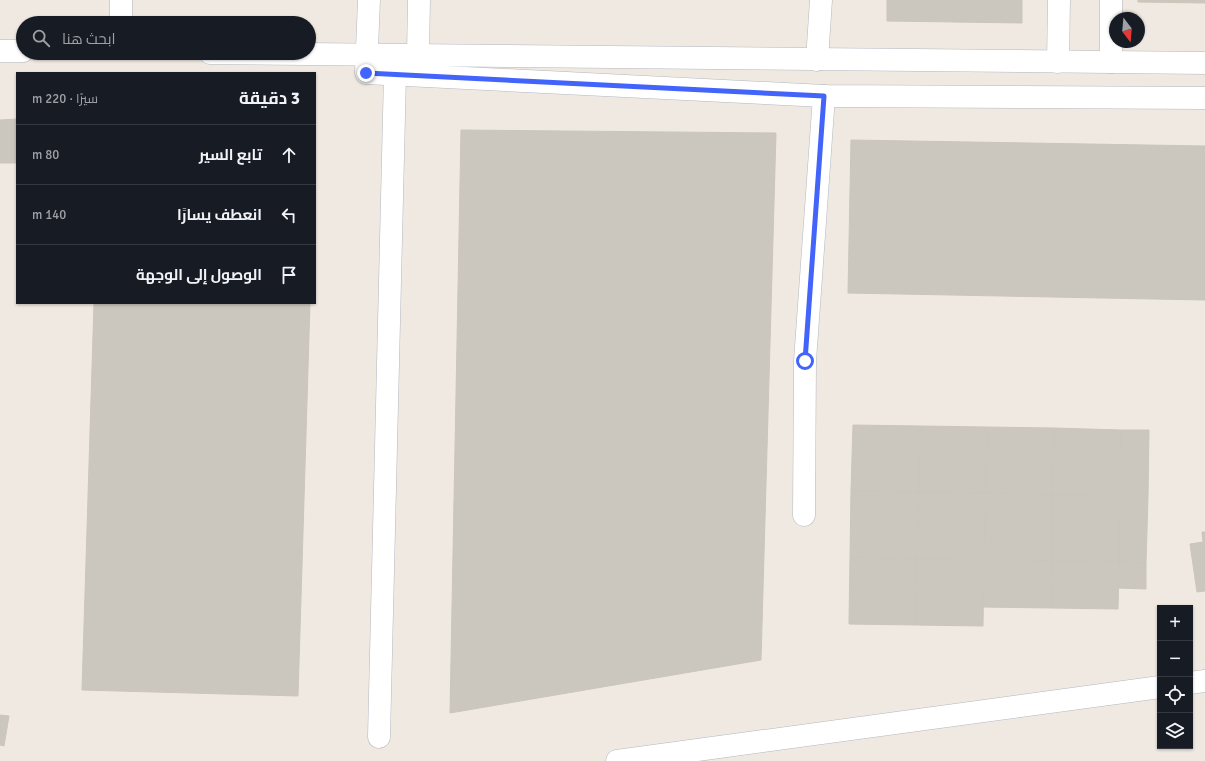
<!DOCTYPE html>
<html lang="ar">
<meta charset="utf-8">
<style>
:root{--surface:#171b24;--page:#242831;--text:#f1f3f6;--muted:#9ea1a6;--line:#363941}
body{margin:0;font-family:Signika,Cairo,sans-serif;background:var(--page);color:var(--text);direction:rtl}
.controls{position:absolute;right:12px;bottom:12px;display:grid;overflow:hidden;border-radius:0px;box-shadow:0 1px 3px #0004}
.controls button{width:36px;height:36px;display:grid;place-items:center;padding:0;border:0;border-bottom:1px solid var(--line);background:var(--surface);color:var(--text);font:20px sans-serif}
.compass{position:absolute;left:1109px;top:12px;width:36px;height:36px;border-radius:50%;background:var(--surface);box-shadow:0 1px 3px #0004;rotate:164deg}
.stop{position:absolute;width:12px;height:12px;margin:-9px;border:3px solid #4264fb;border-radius:50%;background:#fff}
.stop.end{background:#4264fb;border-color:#fff;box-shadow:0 1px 4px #0008}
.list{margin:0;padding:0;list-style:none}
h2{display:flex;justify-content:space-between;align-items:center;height:52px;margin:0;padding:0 16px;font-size:17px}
h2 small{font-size:13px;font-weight:400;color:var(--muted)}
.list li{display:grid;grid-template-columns:26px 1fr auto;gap:12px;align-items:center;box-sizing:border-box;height:60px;padding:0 16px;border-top:1px solid var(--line)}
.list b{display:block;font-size:15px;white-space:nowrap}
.list em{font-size:13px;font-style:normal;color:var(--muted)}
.icon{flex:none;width:22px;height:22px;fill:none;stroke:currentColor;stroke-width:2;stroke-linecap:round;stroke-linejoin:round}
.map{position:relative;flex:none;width:1205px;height:761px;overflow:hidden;direction:ltr}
.search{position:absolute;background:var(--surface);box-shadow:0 1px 3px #0004;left:16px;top:16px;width:300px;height:44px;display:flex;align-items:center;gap:10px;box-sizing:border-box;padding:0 14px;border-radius:22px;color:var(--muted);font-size:15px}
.panel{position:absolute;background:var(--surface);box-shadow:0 1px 3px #0004;left:16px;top:72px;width:300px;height:232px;border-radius:0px;direction:rtl}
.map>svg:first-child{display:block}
</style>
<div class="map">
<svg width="1205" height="761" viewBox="0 0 1205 761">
<rect width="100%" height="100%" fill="#efe9e1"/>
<!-- building -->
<g fill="#cbc7bf" stroke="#cbc5ba">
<path d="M 887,0 L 1022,0 L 1022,23 L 887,21 Z"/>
<path d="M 1138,0 L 1205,0 L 1205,3 L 1138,2 Z"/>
<path d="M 17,119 L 17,163 L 0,163 L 0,120 Z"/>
<path d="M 461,130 L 776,133 L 761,660 L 450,713 Z"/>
<path d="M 851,140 L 1205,146 L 1205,300 L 848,293 Z"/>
<path d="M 94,303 L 310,303 L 298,696 L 82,690 Z"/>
<path d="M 853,425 L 920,426 L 919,492 L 851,491 Z"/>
<path d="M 920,426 L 987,427 L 986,493 L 919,492 Z"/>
<path d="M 987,427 L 1054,428 L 1053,495 L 986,493 Z"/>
<path d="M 1054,428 L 1121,430 L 1120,496 L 1053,495 Z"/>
<path d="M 1121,430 L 1149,430 L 1148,496 L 1120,496 Z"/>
<path d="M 851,491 L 919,492 L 917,559 L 850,557 Z"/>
<path d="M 919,492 L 986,493 L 984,560 L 917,559 Z"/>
<path d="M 986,493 L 1053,495 L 1052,561 L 984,560 Z"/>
<path d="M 1053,495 L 1120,496 L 1119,562 L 1052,561 Z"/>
<path d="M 1120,496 L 1148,496 L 1146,563 L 1119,562 Z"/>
<path d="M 1202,532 L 1205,532 L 1205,591 L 1197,592 L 1190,544 L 1203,542 Z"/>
<path d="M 850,557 L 917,559 L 916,625 L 849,624 Z"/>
<path d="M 917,559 L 984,560 L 983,626 L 916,625 Z"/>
<path d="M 984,560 L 1052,561 L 1051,608 L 983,607 Z"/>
<path d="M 1052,561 L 1119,562 L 1118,609 L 1051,608 Z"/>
<path d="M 1119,562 L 1146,563 L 1146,589 L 1118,588 Z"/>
<path d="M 0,715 L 9,716 L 4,746 L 0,745 Z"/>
</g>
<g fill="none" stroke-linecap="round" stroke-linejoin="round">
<!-- minor casing -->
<g stroke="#b4b7c1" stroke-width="23">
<g id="minor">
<path d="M 369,0 L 366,73 L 824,96 L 1205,98"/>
<path d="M 121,23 L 121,0"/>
<path d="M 0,51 L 23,51"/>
<path d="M 210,53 L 1205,63"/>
<path d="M 418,55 L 419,0"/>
<path d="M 817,60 L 821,0"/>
<path d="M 1058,62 L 1059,0"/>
<path d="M 1111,62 L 1111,0"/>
<path d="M 804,515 L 805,361 L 824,96"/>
<path d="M 1190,683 L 1205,681"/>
<path d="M 379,737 L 395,74"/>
<path d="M 617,761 L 1160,687"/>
</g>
</g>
<!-- minor -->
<use href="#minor" stroke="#fff" stroke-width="22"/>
</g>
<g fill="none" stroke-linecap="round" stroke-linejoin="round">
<!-- route -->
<path stroke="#4264fb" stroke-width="5" d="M 366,73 L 824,96 L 805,361"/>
</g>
</svg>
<div class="controls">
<button>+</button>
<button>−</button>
<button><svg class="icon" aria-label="locate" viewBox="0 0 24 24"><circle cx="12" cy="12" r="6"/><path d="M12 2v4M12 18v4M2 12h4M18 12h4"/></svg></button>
<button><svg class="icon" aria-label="layers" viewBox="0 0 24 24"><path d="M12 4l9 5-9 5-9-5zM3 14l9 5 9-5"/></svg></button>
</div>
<svg class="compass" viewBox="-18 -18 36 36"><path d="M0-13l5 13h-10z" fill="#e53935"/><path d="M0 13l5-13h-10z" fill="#9ea1a6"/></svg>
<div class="stop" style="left:805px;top:361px"></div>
<div class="stop end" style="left:366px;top:73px"></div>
<div class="search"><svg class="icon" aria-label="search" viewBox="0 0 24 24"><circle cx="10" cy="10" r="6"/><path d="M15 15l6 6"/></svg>ابحث هنا</div>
<section class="panel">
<h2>3 دقيقة<small>سيرًا · 220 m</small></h2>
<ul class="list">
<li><svg class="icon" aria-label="ahead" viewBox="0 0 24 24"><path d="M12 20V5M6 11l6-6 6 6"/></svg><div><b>تابع السير</b></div><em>80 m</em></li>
<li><svg class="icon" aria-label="left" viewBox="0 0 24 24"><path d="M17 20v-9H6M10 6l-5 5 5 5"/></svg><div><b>انعطف يسارًا</b></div><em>140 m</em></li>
<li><svg class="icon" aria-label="arrive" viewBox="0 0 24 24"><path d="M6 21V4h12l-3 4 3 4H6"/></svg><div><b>الوصول إلى الوجهة</b></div></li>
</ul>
</section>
</div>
